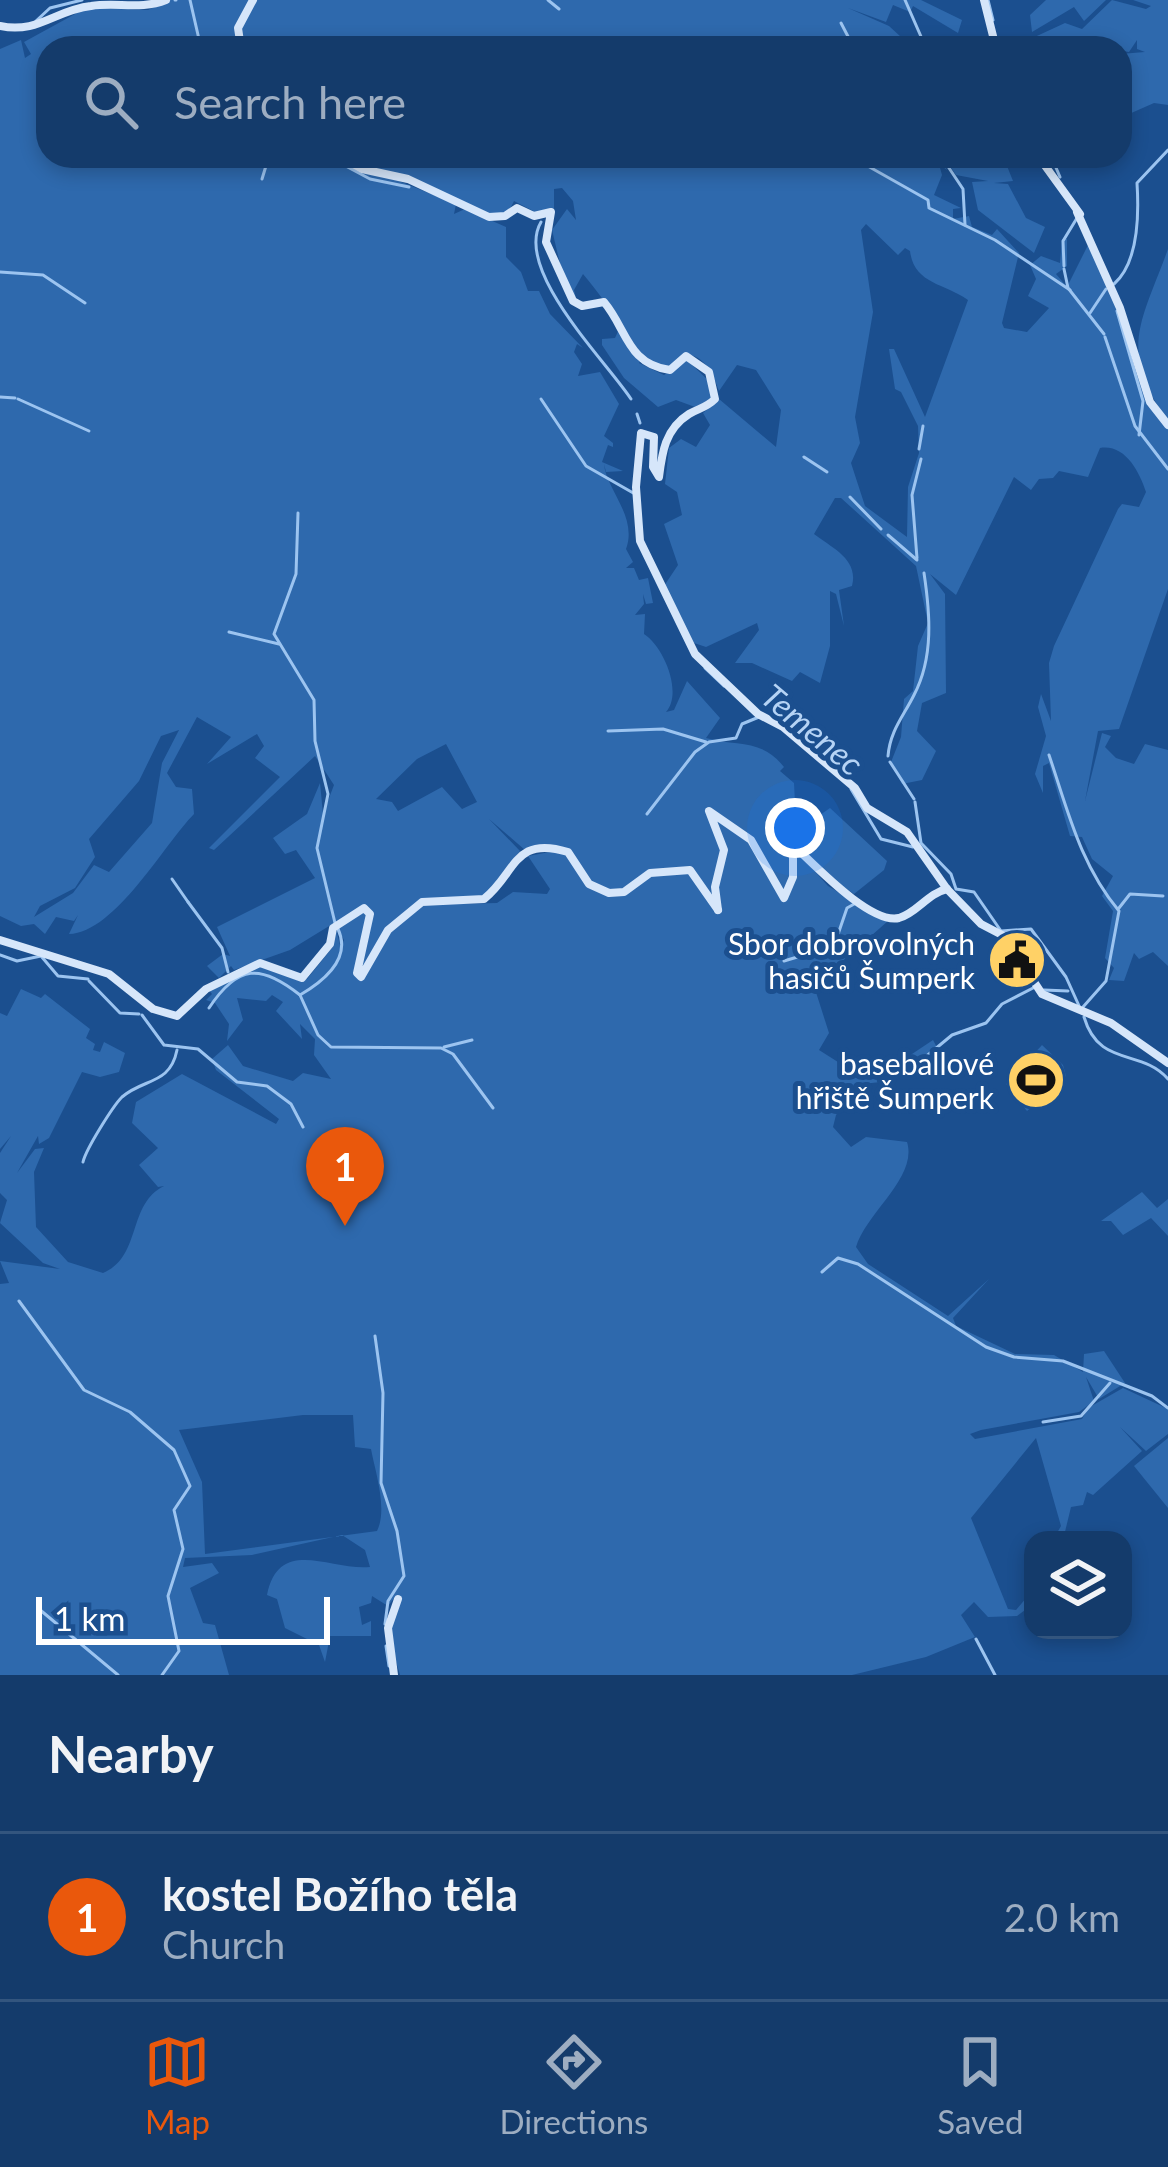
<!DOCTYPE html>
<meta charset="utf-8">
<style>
:root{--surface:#143b6b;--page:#214673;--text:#f1f3f6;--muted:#9dadc1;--line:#33557e;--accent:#ea580c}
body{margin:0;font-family:Lato,sans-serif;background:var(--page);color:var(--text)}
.controls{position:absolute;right:36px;bottom:36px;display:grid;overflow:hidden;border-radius:24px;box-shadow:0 6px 18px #0003}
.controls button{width:108px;height:108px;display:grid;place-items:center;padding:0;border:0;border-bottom:3px solid var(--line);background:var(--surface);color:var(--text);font:60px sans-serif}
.scale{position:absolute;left:36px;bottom:30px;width:294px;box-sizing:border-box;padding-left:12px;border:6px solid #fff;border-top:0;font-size:33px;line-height:42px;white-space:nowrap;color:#fff;-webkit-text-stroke:9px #1b4f8f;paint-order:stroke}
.you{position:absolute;left:795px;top:828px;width:42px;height:42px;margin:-30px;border:9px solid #fff;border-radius:50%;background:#1a73e8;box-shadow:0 0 0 18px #1a73e833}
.badge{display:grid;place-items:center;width:78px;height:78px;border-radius:50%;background:var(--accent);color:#fff;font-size:39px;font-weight:700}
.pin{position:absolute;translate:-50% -99px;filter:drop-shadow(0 3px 6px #0008)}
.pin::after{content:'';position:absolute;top:63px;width:42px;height:36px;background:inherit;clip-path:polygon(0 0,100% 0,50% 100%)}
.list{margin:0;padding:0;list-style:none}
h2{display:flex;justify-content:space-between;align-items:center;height:156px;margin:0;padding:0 48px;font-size:51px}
h2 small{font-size:39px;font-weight:400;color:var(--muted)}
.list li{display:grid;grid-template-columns:78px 1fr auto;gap:36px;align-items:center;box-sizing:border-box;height:168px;padding:0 48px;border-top:3px solid var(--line)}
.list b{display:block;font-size:45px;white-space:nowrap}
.list p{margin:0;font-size:39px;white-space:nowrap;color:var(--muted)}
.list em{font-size:39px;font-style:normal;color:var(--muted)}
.icon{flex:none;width:66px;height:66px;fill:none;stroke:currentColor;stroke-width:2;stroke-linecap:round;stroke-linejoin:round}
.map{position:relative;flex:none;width:1168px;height:1675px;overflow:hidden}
.search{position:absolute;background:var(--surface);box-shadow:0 6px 18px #0003;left:36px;right:36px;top:36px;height:132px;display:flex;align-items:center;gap:30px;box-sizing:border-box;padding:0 42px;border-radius:36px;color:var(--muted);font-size:45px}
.sheet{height:324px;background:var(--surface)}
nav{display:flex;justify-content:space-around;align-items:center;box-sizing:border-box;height:168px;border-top:3px solid var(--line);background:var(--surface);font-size:33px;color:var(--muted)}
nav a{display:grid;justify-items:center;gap:6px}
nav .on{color:var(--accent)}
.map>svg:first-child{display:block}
</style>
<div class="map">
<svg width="1168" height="1675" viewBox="0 0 1168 1675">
<rect width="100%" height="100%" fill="#1b4f8f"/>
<!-- green -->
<g fill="#2e69ad" fill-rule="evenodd">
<path d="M 170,0 L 252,0 L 240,19 L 240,48 L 48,48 L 48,156 L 337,156 L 456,204 L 454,214 L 465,209 L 506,227 L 506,257 L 521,272 L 528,291 L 539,291 L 550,314 L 583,348 L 577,344 L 574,352 L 582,364 L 578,376 L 600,372 L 619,404 L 604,436 L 613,443 L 613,447 L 608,445 L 602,462 L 623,471 L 606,472 L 604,464 C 606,489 638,517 626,549 L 633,562 L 626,568 L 634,568 L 639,580 L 648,578 L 653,603 L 646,604 L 643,594 L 644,604 L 635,615 L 645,614 L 644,634 C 664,647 683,693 666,712 L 674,710 L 687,681 L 720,718 L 706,738 C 738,747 761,738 784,767 L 780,771 L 794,783 L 795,803 L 813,820 L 830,808 L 887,861 L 884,870 L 854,894 L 821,871 L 795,842 L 788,847 L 792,863 L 795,849 L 828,886 L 888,921 L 814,986 L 829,1033 L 819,1050 L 860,1076 L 876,1078 L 933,1040 L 941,1055 L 889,1081 L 863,1084 L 836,1115 L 833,1127 L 851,1147 L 866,1137 L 907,1142 C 918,1177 866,1213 856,1247 L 868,1264 L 948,1316 L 989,1279 L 953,1318 L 956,1326 L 1015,1354 L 1054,1355 L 1083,1372 L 1084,1354 L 1104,1351 L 1125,1383 L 1099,1399 L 1086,1377 L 1094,1401 L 1079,1412 L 981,1430 L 970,1434 L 975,1439 L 1082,1419 L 1088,1408 L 1123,1388 L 1168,1409 L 1168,1434 L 1146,1451 L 1120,1427 L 1142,1451 L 1093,1495 L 1087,1492 L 1083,1505 L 1071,1507 L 1063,1540 L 1053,1540 L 1061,1526 L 1036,1438 L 971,1518 L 1008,1609 L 1016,1610 L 1033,1590 L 1033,1604 L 1017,1616 L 988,1617 L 974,1602 L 961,1615 L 975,1637 L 926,1657 L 852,1675 L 400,1675 L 389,1638 L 395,1597 L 388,1606 L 372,1596 L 371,1603 L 359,1607 L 362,1625 L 371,1621 L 371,1636 L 330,1636 L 325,1662 L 319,1645 L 285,1628 L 277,1599 L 267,1595 C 279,1535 331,1571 370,1567 L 365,1550 L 342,1535 L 252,1555 L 185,1558 L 183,1567 L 212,1563 L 219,1573 L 190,1588 L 203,1623 L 215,1625 L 229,1675 L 0,1675 L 0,1284 L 9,1283 L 0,1261 L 60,1269 L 43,1263 L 0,1223 L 7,1200 L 0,1193 L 0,1153 L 11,1136 L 0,1149 L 0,1013 L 7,1016 L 21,989 L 41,998 L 45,994 L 90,1029 L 86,1038 L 95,1044 L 93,1050 L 100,1052 L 104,1042 L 125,1053 L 119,1072 L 100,1077 L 82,1072 L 49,1138 L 39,1144 L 38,1136 L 17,1173 L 35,1149 L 44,1148 L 34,1172 L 36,1227 L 68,1262 L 103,1273 C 142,1257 127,1204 164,1186 L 158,1187 L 139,1165 L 158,1148 L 132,1123 L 136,1102 L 182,1074 L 276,1124 L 279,1119 L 216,1070 L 212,1059 L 228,1045 L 243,1066 L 293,1081 L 303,1073 L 331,1079 L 314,1055 L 315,1039 L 300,1024 L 302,1039 L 276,1011 L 283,1002 L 272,995 L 266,1001 L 237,998 L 243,1020 L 227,1041 L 229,1024 L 215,1003 L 206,1000 L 212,994 L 208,989 L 259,966 L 307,979 L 332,948 L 336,929 L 341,949 L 344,940 L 338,928 L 352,912 L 290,950 L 234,970 L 231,966 L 219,978 L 207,966 L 223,954 L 230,956 L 217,927 L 315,878 L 296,850 L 285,854 L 273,838 L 307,814 L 320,783 L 323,814 L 334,785 L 315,756 L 214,850 L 209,848 L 280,777 L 255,758 L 264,746 L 257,734 L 207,764 L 231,737 L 197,717 L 167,773 L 176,787 L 192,789 L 194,814 C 165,843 115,933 69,934 L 78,915 L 74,921 L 56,917 L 45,934 L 34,924 L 21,926 L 0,916 L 0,49 L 21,40 L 25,58 L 31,54 L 24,42 L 86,8 L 148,10 ZM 179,730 L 162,763 L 152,823 L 109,872 L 94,865 L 73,893 L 34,917 L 40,906 L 75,888 L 95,857 L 89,839 L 139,781 L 161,736 ZM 446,744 L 477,802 L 462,809 L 442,787 L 398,811 L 392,802 L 376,799 L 417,759 ZM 489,819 L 525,850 L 566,849 L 528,856 L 550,889 L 547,894 L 513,892 L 497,903 L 459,904 L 483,898 L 520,851 ZM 303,1415 L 353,1415 L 355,1447 L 371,1449 C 375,1471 388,1509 377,1531 L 205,1554 L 202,1482 L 179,1430 Z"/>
<path d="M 255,0 L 921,0 L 962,20 L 958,33 L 913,6 L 910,12 L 893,5 L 886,22 L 848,8 L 889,26 L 913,48 L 243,48 L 239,29 Z"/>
<path d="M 1046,0 L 1106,0 L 1084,21 L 1074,7 L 1032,32 L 1030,15 Z"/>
<path d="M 1112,0 L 1146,9 L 1151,6 L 1133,0 L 1168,0 L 1168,105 L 1154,103 L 1120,118 L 1120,54 L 1145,52 L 1137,49 L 1137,40 L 1129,52 L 1094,46 L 1029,48 L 1026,41 L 1065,23 L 1082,29 Z"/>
<path d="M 340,156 L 940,156 L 947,170 L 939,164 L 942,175 L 934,195 L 961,208 L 953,209 L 953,219 L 969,216 L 972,227 L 992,235 L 997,229 L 1019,253 L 1002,323 L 1004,328 L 1027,332 L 1049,308 L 1028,296 L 1036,279 L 1030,265 L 1041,256 L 1060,263 L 1062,239 L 1067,239 L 1067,266 L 1056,274 L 1067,287 L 1089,243 L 1117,306 L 1150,406 L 1168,428 L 1168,589 L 1119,729 L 1098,731 L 1085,801 L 1102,733 L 1111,736 L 1105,747 L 1116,758 L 1134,764 L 1145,744 L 1168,750 L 1168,966 L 1153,952 L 1139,959 L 1134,953 L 1124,981 L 1109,980 L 1114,968 L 1105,958 L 1113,911 L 1102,896 L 1113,876 L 1092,859 L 1082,837 L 1070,836 L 1049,763 L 1043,766 L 1043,793 L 1035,774 L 1046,736 L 1038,707 L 1041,694 L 1051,721 L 1049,663 L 1054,646 L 1118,509 L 1122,504 L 1139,507 L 1146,492 C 1139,471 1125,444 1100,448 L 1088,477 L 1059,471 L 1053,478 L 1039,479 L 1031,490 L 1014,477 L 956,595 L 930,574 L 945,594 L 946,693 L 922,703 L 917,731 L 936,751 L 922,780 L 902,784 L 891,762 L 901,737 L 904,699 L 913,691 L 918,646 L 928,623 L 916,566 L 841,498 L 835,498 L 814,534 C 832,548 859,559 852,586 L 839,590 L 844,626 L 836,594 L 830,591 L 830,646 L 820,683 L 800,672 L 792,681 L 752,663 L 735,663 L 759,630 L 757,623 L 706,647 L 694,643 L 664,586 L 678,565 L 664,524 L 682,515 L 677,492 L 665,484 L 669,448 L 681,439 L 696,447 L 710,425 L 703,413 L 719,399 L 776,447 L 781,410 L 756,370 L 737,365 L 719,391 C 713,374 705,355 684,354 L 670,368 L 642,359 L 639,363 L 664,375 L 687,360 L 711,383 L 711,400 L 695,407 L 676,400 L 658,407 L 624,378 L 602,345 L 602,339 L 615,338 L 620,327 C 609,306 597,291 583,274 L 574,290 L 577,302 L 562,272 L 552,230 L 567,209 L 576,220 L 573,201 L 562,188 L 554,189 L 554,208 L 539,214 L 514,201 L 508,213 L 490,215 ZM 866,224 L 898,255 L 905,248 L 910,251 C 914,284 944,283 968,300 L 925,417 L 894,349 L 889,349 L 895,389 L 901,392 L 918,426 L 919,453 L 908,487 L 907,537 L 865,506 L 851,463 L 860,443 L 855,417 L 873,312 L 861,230 Z"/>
<path d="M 943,156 L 1003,156 L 1013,181 L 994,183 L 1008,184 L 1026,218 L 1045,227 L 1034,253 L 978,210 L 972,182 L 988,181 L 956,175 Z"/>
<path d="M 1168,249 L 1168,420 C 1116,351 1143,319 1168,249 Z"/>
<path d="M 1042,1045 L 1063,1065 L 1066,1076 L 1027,1111 L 1006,1084 Z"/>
<path d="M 1142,1192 L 1157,1208 L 1168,1199 L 1168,1236 L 1151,1218 L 1123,1235 L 1111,1221 L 1101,1221 Z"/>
<path d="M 1168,1438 L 1168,1508 L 1134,1466 Z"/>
</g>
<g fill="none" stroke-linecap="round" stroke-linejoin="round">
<!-- stream -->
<g stroke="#9cc4f0" stroke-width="3">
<path d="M 175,0 L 176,0"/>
<path d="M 190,0 L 201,48"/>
<path d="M 548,0 L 559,9"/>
<path d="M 905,0 L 926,48"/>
<path d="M 988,0 L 993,20"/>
<path d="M 36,21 L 50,8 L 82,0"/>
<path d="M 841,23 L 854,48"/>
<path d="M 327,156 L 370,179 L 409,187"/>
<path d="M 850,156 L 928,200 L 929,208 L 995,240 L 1070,290"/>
<path d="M 941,156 L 963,189 L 965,225"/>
<path d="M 1051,156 L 1060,177"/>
<path d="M 801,159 L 805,156"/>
<path d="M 262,179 L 269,156"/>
<path d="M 541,222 C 513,270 607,362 631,399"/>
<path d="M 1064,266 L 1063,241 L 1077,218"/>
<path d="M 1064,269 L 1068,288 L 1104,334"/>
<path d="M 0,272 L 43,275 L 85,303"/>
<path d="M 1114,284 C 1139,262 1139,214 1137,183 L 1168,150"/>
<path d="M 1117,311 L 1143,401 L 1139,435"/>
<path d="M 1090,313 L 1106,289"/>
<path d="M 1105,337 L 1135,426 L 1168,469"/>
<path d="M 0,397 L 15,398"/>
<path d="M 18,399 L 89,431"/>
<path d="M 541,399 L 586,466 L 635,494"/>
<path d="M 637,414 L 640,423"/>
<path d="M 919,449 L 923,426"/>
<path d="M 804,457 L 827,472"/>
<path d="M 850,497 L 881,529"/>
<path d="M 298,513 L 296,574 L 274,634 L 314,700 L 315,741 L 328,794 L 317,848 L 335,923"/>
<path d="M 888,535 L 917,560"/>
<path d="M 917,558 L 912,495 L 921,459"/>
<path d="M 229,632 L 279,644"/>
<path d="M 705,668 L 724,686"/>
<path d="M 608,731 L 663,729 L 706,742"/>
<path d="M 1049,755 C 1068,811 1080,864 1119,911 L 1106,981 L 1083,1007"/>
<path d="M 888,756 C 890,731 903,717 914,695 C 934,657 930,613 924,573"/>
<path d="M 890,762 L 914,799"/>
<path d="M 851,789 L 881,839 L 913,847"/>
<path d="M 915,802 L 921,843 L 951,874 L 956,889 L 974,892 L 1001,931 L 1031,929 L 1066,977 L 1080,1008"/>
<path d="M 647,814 L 695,752 L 709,742 L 736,738 L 742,724 L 759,717"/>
<path d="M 172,879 L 188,902"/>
<path d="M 188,902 L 222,948 L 228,972"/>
<path d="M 1119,908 L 1130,894 L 1163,896"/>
<path d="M 0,955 L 17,961 L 41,956 L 58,976 L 88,979"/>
<path d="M 784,961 L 834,946 L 847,908 L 856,903"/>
<path d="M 89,981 L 120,1013 L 139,1014"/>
<path d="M 1044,990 L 1068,991"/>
<path d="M 300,995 L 318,1035 L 331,1047 L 441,1048 L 453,1054 L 493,1108"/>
<path d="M 209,1008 C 238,964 261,964 300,995 C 324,981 352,959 338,929"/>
<path d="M 142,1015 L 164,1045 L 198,1049 L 237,1082 L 267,1086 L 291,1104 L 303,1127"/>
<path d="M 1084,1017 C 1099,1068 1141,1048 1168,1079"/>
<path d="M 444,1047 L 472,1040"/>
<path d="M 887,1078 L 917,1064 L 952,1035 L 986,1023 L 1002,1004 L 1035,987"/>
<path d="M 83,1162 C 86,1149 113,1106 122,1097 C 144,1078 170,1085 177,1050"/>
<path d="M 822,1272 L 838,1258 L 858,1264 L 986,1347 L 1014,1357 L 1063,1361 L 1152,1396 L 1168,1408"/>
<path d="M 19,1301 L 84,1390 L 130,1412 L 174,1450 L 190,1486 L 174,1510 L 183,1549 L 168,1596 L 179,1651 L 162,1675"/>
<path d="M 375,1336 L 383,1393 L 381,1483 L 397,1531 L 404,1576 L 388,1601 L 385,1624"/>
<path d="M 1043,1422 L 1081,1416 L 1110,1383"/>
<path d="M 39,1609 L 118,1675"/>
<path d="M 976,1639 L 995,1675"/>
<path d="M 386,1646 L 389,1666"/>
</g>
<!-- secondary -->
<g stroke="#d6e6fa" stroke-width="8">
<path d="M 984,0 L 996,48"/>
<path d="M 0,26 C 38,34 55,10 91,6 C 117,2 141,10 166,0"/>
<path d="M 241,48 L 238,28 L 253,0"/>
<path d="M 339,156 L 362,169 L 408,179 L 489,217 L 505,216 L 517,208 L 534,216 L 551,212 L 546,242 L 573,301 L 582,306 L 604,302 C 627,329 627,364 670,370 L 686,356 L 709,372 L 715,399 C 706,408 699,408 689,414 C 665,429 662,453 659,477 L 653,467 L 654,437 L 641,433 L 636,487 L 640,541 L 695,654 L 758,714 L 783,727 L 855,788 L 867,808 L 907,832 L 947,889"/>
<path d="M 1038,156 L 1080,214"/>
<path d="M 1077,212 L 1120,308 L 1150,402 L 1168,425"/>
<path d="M 947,889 L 981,924 L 1004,936 L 1042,994 L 1111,1023 L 1168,1063"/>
<path d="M 718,910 L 715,887 L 724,850 L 709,811 L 751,840 L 784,898 L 793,877 L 793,845 C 812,862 870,925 899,918 C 917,913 928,893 947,889"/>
<path d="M 0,940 L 109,974 L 153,1009 L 177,1016 L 206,989 L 260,963 L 302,978 L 330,944 L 333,928 L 364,908 L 370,914 L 357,973 L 361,977 L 388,930 L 422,902 L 484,899 C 516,874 513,835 568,852 L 589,884 L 609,893 L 624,892 L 650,873 L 690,870 L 718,910"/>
<path d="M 394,1675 L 388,1628 L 398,1599"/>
</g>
</g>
<!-- icons -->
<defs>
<g id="civic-disc" transform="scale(3)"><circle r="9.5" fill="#ffd166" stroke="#1b4f8f"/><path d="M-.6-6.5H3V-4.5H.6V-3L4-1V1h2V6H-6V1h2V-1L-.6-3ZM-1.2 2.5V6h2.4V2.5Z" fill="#111"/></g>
<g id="stadium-disc" transform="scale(3)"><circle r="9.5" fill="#ffd166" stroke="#1b4f8f"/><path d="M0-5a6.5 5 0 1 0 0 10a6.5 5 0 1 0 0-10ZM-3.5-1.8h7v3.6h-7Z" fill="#111"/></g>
</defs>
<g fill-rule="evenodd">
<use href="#civic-disc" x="1017" y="960"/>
<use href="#stadium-disc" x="1036" y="1080"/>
</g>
<g text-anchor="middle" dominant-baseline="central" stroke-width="10" stroke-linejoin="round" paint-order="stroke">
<!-- poi labels -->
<g font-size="30" fill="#fff" stroke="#1b4f8f" text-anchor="end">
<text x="975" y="943">Sbor dobrovolných<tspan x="975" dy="34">hasičů Šumperk</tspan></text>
<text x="994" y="1063">baseballové<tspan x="994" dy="34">hřiště Šumperk</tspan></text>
</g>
<!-- water labels -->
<g font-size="33" font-style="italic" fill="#b5d3f5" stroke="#1b4f8f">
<text transform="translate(813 729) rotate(40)">Temenec</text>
</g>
</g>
</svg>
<div class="controls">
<button><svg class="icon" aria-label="layers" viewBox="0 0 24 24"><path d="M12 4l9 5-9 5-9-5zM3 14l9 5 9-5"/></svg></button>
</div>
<div class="scale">1 km</div>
<div class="you"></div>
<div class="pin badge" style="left:345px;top:1226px">1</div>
<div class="search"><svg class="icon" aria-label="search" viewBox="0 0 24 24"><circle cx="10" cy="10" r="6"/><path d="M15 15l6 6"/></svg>Search here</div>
</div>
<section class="sheet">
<h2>Nearby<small></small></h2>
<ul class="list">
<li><span class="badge">1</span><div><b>kostel Božího těla</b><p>Church</p></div><em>2.0 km</em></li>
</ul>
</section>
<nav>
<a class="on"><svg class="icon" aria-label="map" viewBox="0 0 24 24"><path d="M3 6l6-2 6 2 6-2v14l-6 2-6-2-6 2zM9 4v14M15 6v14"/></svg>Map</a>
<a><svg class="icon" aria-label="directions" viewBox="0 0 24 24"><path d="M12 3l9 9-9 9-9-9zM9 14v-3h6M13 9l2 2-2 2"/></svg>Directions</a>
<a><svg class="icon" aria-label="saved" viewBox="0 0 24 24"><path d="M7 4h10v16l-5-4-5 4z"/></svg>Saved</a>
</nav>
